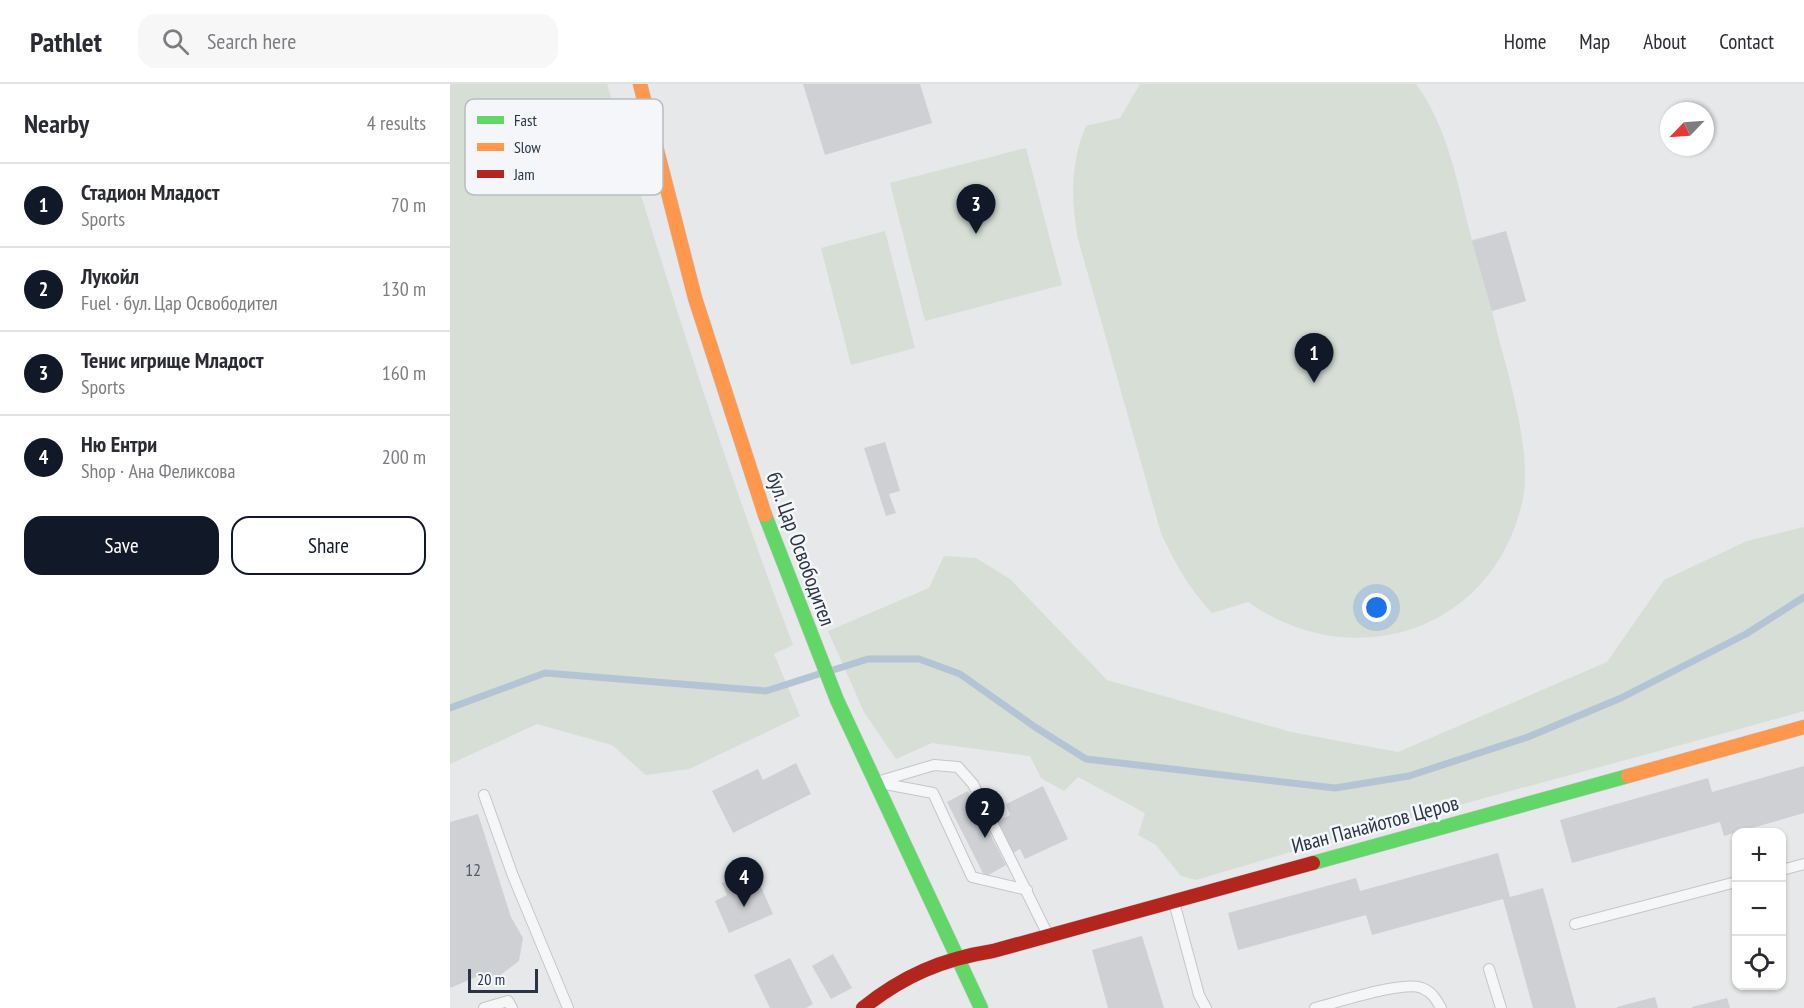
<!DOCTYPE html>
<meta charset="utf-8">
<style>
:root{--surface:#fff;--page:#f7f7f7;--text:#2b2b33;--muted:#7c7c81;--line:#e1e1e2;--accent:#111827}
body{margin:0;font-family:"PT Sans Narrow",sans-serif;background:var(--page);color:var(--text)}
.controls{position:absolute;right:18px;bottom:18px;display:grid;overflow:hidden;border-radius:12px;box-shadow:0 2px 4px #0004}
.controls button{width:54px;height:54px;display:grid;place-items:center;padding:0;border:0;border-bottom:2px solid var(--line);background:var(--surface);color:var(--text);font:30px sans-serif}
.compass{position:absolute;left:1210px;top:18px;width:54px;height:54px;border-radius:50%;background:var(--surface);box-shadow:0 2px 4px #0004;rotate:245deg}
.scale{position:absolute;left:18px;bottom:15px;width:70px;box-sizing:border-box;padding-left:6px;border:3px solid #2b3445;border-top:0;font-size:16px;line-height:21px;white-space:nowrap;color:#2b3445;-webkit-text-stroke:4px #f4f6f9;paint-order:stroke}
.you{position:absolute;left:927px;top:524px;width:21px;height:21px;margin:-15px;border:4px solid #fff;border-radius:50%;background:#1a73e8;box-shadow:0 0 0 9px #1a73e833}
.badge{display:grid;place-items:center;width:39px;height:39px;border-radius:50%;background:var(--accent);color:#fff;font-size:20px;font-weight:700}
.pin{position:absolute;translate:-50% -50px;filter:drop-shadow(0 2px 3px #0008)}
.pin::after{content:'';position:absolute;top:32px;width:21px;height:18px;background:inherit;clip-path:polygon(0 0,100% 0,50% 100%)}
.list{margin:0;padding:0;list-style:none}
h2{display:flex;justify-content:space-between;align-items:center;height:78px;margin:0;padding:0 24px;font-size:26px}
h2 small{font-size:20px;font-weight:400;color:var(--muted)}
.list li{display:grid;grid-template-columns:39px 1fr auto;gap:18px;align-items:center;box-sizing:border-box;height:84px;padding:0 24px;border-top:2px solid var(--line)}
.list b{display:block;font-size:22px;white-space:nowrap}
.list p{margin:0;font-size:20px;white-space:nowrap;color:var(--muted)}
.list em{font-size:20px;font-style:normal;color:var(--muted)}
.actions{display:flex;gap:12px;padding:18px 24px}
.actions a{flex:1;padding:14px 0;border:2px solid var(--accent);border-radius:18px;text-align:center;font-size:21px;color:var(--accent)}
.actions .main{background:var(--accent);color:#fff}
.icon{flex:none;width:33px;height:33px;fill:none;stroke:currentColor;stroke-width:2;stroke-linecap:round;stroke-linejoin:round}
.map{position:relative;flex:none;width:1354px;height:924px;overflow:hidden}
header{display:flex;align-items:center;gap:36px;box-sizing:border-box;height:84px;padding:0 30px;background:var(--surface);border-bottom:2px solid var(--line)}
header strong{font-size:28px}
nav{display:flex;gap:33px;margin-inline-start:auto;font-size:21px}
.search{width:420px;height:54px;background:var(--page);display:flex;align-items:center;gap:15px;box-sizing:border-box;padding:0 21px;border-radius:18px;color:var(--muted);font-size:22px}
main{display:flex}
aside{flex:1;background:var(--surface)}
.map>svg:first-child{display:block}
</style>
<header>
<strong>Pathlet</strong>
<div class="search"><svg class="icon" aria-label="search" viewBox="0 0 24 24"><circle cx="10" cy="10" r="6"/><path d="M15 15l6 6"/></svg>Search here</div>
<nav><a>Home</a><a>Map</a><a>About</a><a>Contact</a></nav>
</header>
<main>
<aside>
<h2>Nearby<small>4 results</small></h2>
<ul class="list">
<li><span class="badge">1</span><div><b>Стадион Младост</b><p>Sports</p></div><em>70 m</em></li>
<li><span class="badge">2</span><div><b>Лукойл</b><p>Fuel · бул. Цар Освободител</p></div><em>130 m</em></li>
<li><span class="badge">3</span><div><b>Тенис игрище Младост</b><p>Sports</p></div><em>160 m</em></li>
<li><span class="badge">4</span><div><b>Ню Ентри</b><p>Shop · Ана Феликсова</p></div><em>200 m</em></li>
</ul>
<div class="actions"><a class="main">Save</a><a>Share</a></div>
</aside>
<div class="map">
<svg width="1354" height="924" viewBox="0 0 1354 924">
<rect width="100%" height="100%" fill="#e6e8ea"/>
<!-- green -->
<g fill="#d6ded6">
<path d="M 0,0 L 157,0 C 214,189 273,377 343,561 L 324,570 L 350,632 L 239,685 L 196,691 L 162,661 L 87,640 L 0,680 Z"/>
<path d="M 690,0 L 966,0 C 999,45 1008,103 1022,156 L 1056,147 L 1076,217 L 1042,227 C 1054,279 1083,363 1073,414 C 1046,546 905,593 798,518 L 762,529 C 739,505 725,479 711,449 L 628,155 C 621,116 620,79 636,42 L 670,34 Z"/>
<path d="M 576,64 L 612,201 L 475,237 L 440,99 Z"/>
<path d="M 435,147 L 465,264 L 401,281 L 371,164 Z"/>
<path d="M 1354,443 L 1354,627 C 1152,684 947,735 746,796 L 731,792 L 706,761 L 688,751 L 695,729 L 628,693 L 614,707 L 591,694 L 580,672 L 482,659 L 446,675 L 414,628 L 378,547 L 479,504 L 494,472 L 526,474 L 560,495 L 657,596 L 841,648 L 948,668 L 1157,578 L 1214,496 L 1297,457 Z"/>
</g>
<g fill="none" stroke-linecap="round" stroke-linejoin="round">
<!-- stream -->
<g stroke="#b4c4d5" stroke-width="7">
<path d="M 383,586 L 418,575 L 469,575 L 510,590 L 585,643 L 636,675 L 885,704 L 959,692 L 1078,653 L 1171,614 L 1296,550 L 1354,513"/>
<path d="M 0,624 L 95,589 L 316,607 L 369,590"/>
</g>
</g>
<!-- building -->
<g fill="#ced0d3">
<path d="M 353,0 L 470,0 L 482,39 L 375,71 Z"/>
<path d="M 1056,147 L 1076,217 L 1042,227 L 1022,157 Z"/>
<path d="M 435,358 L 450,407 L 439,410 L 446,429 L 436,432 L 414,364 Z"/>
<path d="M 346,679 L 361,710 L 283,749 L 262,707 L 308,685 L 313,696 Z"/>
<path d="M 1354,682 L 1354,729 L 1274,752 L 1270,738 L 1122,779 L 1110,736 L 1258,694 L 1262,708 Z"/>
<path d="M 593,702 L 618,755 L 575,775 L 570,765 L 563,769 L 548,737 L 560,731 L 556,720 Z"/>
<path d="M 518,707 L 556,781 L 535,793 L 497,718 Z"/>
<path d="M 28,730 L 61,833 L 73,854 L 69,877 L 49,892 L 26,893 L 0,904 L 0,738 Z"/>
<path d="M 1048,769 L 1060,813 L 1093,804 L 1126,924 L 1083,924 L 1053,815 L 922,851 L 916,831 L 788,866 L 778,829 L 906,794 L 910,807 Z"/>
<path d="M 303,785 L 323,830 L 279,849 L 265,817 L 277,811 L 272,799 Z"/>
<path d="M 692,852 L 714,924 L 658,924 L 642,866 Z"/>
<path d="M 383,870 L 402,904 L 381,915 L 362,882 Z"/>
<path d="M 340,874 L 363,920 L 356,924 L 320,924 L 304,891 Z"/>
<path d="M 1205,913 L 1208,924 L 1167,924 L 1167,923 Z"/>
<path d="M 1277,914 L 1280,924 L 1242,924 L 1242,923 Z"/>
</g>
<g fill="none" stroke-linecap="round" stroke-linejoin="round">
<!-- lane casing -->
<g stroke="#c4c6c8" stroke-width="12">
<g id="lane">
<path d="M 427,698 L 484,681 L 508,683 L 523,700 L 598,851"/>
<path d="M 430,699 L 483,709 L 522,793 L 577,806"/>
<path d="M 34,711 L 63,792 L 118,924"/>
<path d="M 1332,786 L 1354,780"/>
<path d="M 724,818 L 749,911 L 756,924"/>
<path d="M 1125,840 L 1286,798"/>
<path d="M 1039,885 L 1051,924"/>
<path d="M 34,924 L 58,917 L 62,924"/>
<path d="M 865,924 C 886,919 954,896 972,904 C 982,908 986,915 991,924"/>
</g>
</g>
<!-- fast casing -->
<g stroke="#c4c6c8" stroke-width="15">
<g id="fast">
<path d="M 315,431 L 387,616 L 531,924"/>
<path d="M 863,779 L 1178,692"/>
</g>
</g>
<!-- slow casing -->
<g stroke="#c4c6c8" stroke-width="15">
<g id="slow">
<path d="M 190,0 L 245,214 L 315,431"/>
<path d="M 1178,692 L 1354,643"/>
</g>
</g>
<!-- jam casing -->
<g stroke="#c4c6c8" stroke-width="15">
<path id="jam" d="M 413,924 C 453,892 492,875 543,867 L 863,779"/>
</g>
<!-- lane -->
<use href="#lane" stroke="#f5f6f7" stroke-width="10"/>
<!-- fast -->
<use href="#fast" stroke="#63d668" stroke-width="14"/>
<!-- slow -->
<use href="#slow" stroke="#ff974d" stroke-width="14"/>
<!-- jam -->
<use href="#jam" stroke="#b3261e" stroke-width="14"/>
</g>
<g text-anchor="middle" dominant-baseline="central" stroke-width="5" stroke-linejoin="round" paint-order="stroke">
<!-- number labels -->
<g font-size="18" fill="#545c69">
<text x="23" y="785">12</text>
</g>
<!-- street labels -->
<g font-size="21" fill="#2b3445" stroke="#f4f6f9">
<text transform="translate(351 465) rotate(70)">бул. Цар Освободител</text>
<text transform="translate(925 740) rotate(-15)">Иван Панайотов Церов</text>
</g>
</g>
<!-- legend -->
<rect x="15" y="15" width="198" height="96" rx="9" fill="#f4f6f9" stroke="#b8bcc3" stroke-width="1.5"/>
<rect x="27" y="32" width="27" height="8" fill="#63d668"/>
<rect x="27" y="59" width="27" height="8" fill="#ff974d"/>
<rect x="27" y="86" width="27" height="8" fill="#b3261e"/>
<g font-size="16" fill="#2b3445">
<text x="64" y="42">Fast</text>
<text x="64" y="69">Slow</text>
<text x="64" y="96">Jam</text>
</g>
</svg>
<div class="controls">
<button>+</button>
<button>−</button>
<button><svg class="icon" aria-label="locate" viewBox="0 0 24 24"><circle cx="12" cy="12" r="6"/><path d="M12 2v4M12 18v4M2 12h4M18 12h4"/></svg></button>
</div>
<svg class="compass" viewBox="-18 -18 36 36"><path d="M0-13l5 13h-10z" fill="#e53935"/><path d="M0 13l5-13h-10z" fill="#7c7c81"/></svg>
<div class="scale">20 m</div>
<div class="you"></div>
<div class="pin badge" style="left:864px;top:299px">1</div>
<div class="pin badge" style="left:535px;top:754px">2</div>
<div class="pin badge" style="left:526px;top:150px">3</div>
<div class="pin badge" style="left:294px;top:823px">4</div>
</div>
</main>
